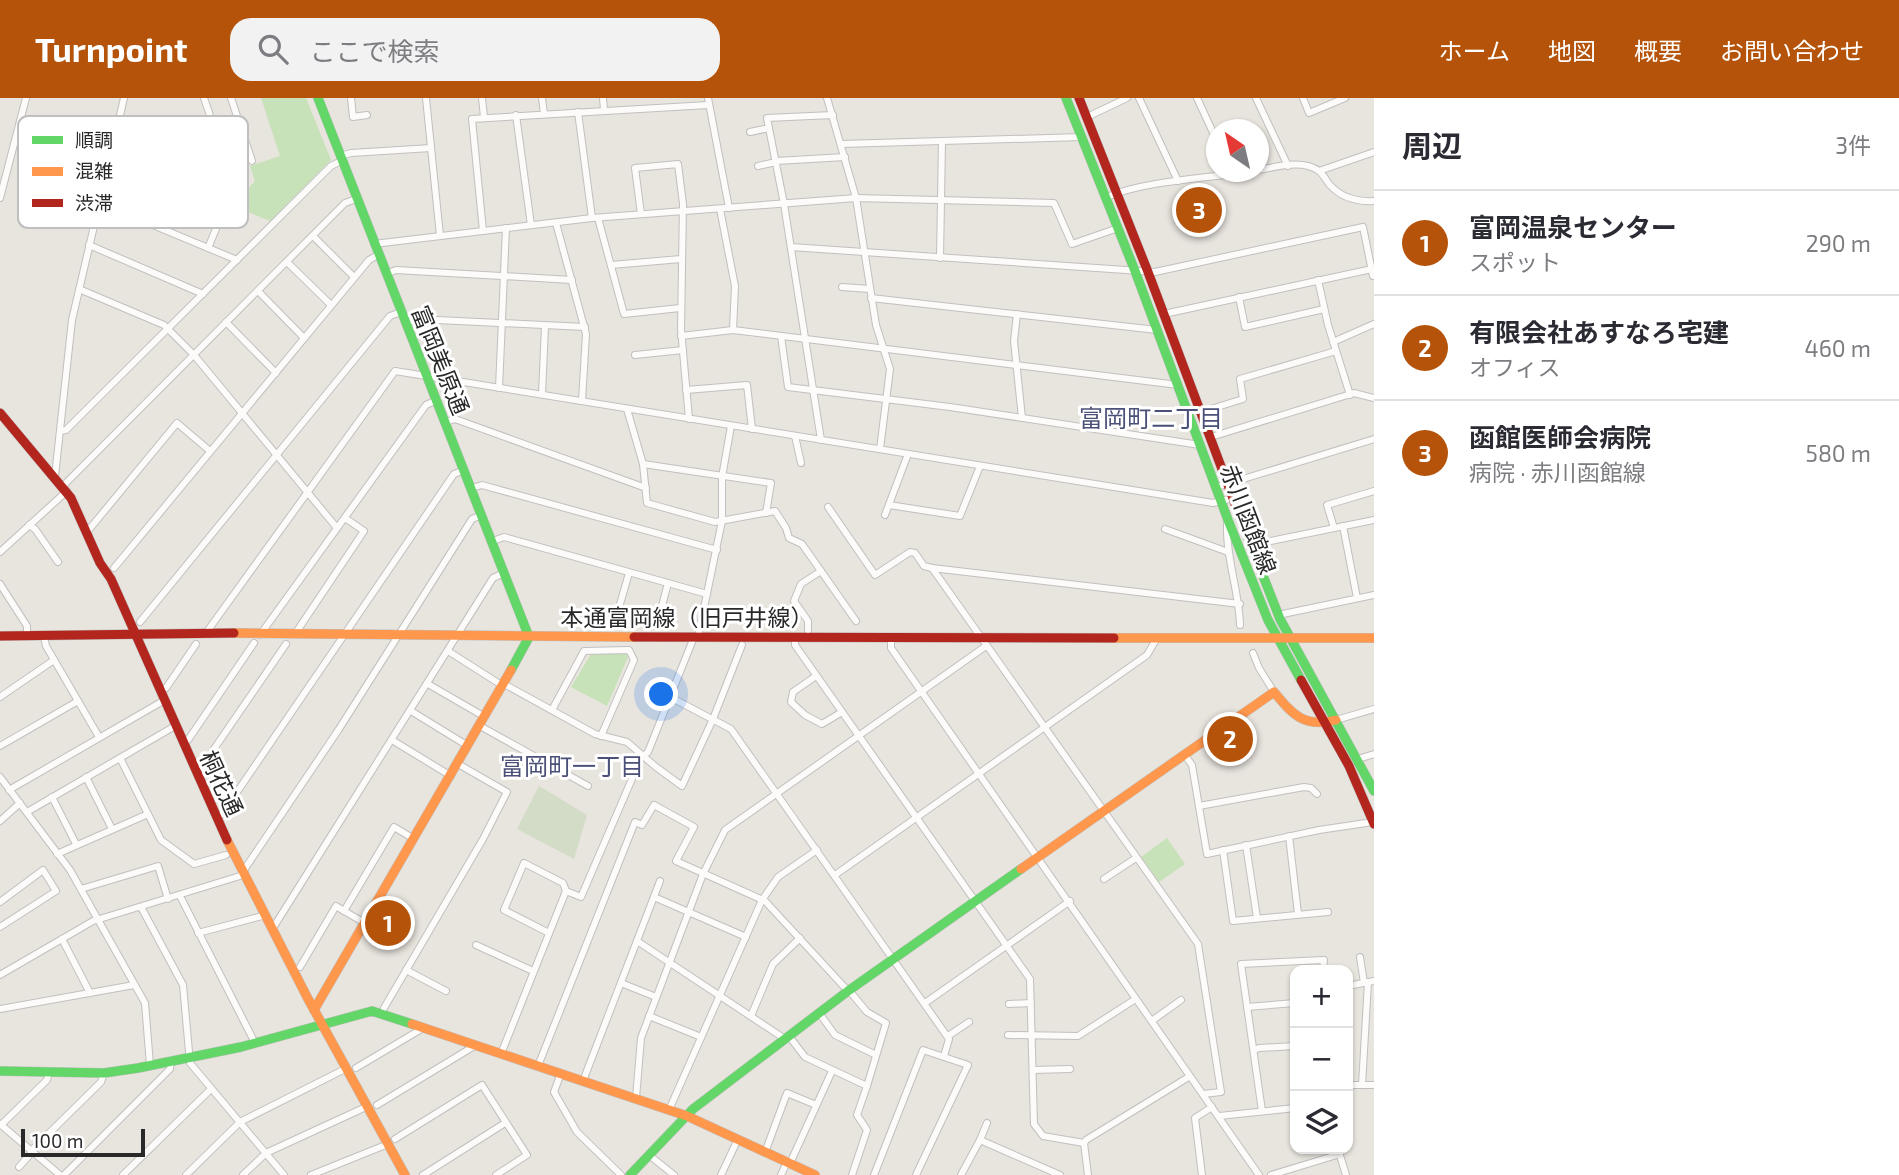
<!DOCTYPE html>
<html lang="ja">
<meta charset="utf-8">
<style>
:root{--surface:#fff;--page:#f2f2f3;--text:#2b2b33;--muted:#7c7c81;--line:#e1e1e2;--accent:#b45309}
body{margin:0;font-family:"Exo 2","Noto Sans JP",sans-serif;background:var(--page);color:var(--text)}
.controls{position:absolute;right:21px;bottom:21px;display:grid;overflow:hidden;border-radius:14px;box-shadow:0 2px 5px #0004}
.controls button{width:63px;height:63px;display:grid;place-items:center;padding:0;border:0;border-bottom:2px solid var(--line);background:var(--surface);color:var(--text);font:35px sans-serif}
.compass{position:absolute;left:1206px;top:21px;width:63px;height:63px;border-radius:50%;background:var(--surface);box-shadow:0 2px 5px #0004;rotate:326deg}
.scale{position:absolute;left:21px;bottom:18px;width:124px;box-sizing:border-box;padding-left:7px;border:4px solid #292929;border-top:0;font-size:19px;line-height:24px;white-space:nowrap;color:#292929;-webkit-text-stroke:5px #fff;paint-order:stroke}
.you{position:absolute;left:662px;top:597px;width:24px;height:24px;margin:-18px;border:5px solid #fff;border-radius:50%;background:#1a73e8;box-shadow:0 0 0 10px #1a73e833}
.badge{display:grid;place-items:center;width:46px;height:46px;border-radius:50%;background:var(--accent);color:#fff;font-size:23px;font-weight:700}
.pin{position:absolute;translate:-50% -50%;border:4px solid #fff;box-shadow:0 2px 7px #0006}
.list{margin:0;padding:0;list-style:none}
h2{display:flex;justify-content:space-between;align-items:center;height:91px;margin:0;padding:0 28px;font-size:30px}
h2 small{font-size:23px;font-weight:400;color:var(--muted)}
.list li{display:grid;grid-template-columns:46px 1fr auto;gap:21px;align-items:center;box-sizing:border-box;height:105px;padding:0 28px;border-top:2px solid var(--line)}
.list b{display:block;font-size:26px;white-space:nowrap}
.list p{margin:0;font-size:23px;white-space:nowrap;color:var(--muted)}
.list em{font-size:23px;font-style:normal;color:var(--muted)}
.icon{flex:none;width:38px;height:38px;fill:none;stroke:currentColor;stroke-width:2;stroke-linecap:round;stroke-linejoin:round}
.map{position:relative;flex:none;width:1374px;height:1077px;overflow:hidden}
header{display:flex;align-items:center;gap:42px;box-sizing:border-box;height:98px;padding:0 35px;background:var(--accent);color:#fff}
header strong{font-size:33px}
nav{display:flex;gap:38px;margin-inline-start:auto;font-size:24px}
.search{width:490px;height:63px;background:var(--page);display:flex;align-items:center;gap:18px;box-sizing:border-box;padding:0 24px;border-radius:21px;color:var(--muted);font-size:26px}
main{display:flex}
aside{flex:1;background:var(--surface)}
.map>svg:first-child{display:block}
</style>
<header>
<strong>Turnpoint</strong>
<div class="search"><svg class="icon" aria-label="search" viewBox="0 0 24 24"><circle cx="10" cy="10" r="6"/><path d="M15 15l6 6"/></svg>ここで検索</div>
<nav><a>ホーム</a><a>地図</a><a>概要</a><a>お問い合わせ</a></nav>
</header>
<main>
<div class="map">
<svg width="1374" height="1077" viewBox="0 0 1374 1077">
<rect width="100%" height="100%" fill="#e8e4de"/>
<!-- green -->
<g fill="#c7e2b8">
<path d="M 261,0 L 306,0 L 331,62 L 270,123 L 233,108 L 255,83 L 250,68 L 280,58 Z"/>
<path d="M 591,556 L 626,556 L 628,559 L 607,608 L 571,589 Z"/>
<path d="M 1167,740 L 1185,766 L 1159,784 L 1141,759 Z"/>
</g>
<!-- cemetery -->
<path fill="#d3dcc6" d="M 539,688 L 587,717 L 574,761 L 517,731 Z"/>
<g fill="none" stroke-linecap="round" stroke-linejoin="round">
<!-- street casing -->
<g stroke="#c1c0c0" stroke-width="8">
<g id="street">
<path d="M 204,0 L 230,76 L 208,100"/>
<path d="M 231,0 L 252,63"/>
<path d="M 351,0 L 353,19 L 367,17"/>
<path d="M 426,0 L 440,138"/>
<path d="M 482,0 L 484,19"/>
<path d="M 542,0 L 544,16"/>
<path d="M 603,0 L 604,12"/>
<path d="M 708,0 L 729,110"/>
<path d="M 827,0 L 856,100 L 876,227 L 890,271 L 880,351"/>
<path d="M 1139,0 L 1178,83"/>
<path d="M 1197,0 L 1216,41"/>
<path d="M 1256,0 L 1288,68"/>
<path d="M 1303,0 L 1309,15 L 1345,0"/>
<path d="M 578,14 L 592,120"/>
<path d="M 516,17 L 531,127"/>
<path d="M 119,19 L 196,52 L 214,29"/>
<path d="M 1087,19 L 1127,0"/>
<path d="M 750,34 L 769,30"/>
<path d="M 841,46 L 1082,39"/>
<path d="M 340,58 L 351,55 L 431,50"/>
<path d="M 111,59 L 226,107 L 208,150"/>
<path d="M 776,63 L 845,59"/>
<path d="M 758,68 L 776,64"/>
<path d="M 1258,72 C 1277,69 1302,61 1319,73 C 1323,76 1326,82 1329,86 C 1341,100 1356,104 1374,103"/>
<path d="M 1319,73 L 1374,54"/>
<path d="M 1107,99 C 1144,83 1207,80 1249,74"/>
<path d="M 0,100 L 26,0"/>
<path d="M 100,105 L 237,162"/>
<path d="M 720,111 L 735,188 L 733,232"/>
<path d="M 641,116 L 635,70 L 678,66 L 683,106 L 681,231 L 689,321"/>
<path d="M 598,120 L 624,216 L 680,210"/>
<path d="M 556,125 L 586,236 L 582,303"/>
<path d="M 483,133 L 472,21 L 708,7"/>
<path d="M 313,138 L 354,179"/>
<path d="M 374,146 L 592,120 L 856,100 L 1054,105 L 1072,146 L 1118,130"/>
<path d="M 89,147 L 203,196"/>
<path d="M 791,149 L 1155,174 L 1363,129 L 1373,178"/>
<path d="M 940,160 L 942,43"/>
<path d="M 287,164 L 331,207"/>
<path d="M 611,167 L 681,161"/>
<path d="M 386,176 L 396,172 L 572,182"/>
<path d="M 1318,182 L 1328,227 L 1350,297"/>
<path d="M 842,189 L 870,191"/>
<path d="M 79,191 L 164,227 L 194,257 L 337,430"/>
<path d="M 258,193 L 304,240"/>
<path d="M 1239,199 L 1245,229 L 1324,211"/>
<path d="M 871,200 L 1157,232"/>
<path d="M 1017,216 L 1014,243 L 1022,320"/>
<path d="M 1164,216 L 1372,171"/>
<path d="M 226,224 L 276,275"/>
<path d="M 406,225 L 416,221 L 585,229"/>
<path d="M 681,238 L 733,232 L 1178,287"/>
<path d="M 781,238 L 788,289 L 950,309 L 1200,347"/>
<path d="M 1333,244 L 1374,226"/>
<path d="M 635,257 L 683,252"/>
<path d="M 499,290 L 506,130"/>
<path d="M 686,292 L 747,287 L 752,331"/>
<path d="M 542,296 L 545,228"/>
<path d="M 627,311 L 643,366 L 647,405 L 715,424 L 775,413 L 786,430 L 789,440 L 802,446 L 856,523"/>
<path d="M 1201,314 L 1243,301 L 1240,281 L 1336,253"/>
<path d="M 446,324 L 455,321 L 646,390"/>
<path d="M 60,333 L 66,332 L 331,68 L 341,63"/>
<path d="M 795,338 L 801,365"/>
<path d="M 1211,339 L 1354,295 L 1374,300"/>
<path d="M 821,342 L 784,106 L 767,20 L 833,17"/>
<path d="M 643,366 L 771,385 L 766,415"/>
<path d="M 55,378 L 72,222 L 124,0"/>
<path d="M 63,388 L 345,105 L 356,101"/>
<path d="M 1217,389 L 1374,341"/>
<path d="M 472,390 L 482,387 L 717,452"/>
<path d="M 889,407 L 960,418 L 980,368"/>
<path d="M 828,409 L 875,477 L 910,454 L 915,455 L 924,468 L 932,470 L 1198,846 L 1221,994 L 1203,996"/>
<path d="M 885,417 L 908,356"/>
<path d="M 1227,426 C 1226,461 1239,493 1240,527"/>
<path d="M 29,427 L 35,431 L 58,464"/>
<path d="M 1343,428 L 1357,500"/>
<path d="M 1334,430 L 1327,407 L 1374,393"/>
<path d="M 1165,431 L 1228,454"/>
<path d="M 87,434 L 177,325 L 210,353"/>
<path d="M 493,443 L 504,439 L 707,496"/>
<path d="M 1251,447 L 1374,422"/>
<path d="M 0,454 L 67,393"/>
<path d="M 114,470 L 369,162 L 378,157"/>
<path d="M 932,470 L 1240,506"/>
<path d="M 0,486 L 27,528 L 27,537"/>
<path d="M 1278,517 L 1374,497"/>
<path d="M 140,524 L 390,218 L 401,214"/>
<path d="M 614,527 L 629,475"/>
<path d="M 657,527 L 668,485"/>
<path d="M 808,532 L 808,523 L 794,503 L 801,486 L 821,473"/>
<path d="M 206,535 L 395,273 L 1213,405 L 1233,400"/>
<path d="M 295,536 L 364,433 L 345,420"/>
<path d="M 260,537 L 426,307 L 437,302"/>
<path d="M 44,538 L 46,548 L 99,639"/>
<path d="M 698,539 L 722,423 L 722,379 L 731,328"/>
<path d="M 795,539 L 795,547 L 1030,881 L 1034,1026 L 1043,1038 L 1084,1045"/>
<path d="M 891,539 L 891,550 L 1259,1077"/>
<path d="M 448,553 L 503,588"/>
<path d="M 1253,555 L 1259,570 L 1274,594"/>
<path d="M 816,578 L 793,594 L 791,604 L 805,617 L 822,626 L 842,614"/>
<path d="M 428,586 L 485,619"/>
<path d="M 504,586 L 595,636 L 627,644 L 656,669 L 682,688 L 713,621 L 742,547"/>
<path d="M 166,590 L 196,546"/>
<path d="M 0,599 L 54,562"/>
<path d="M 670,599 L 731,631 L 949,941 L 944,958"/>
<path d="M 552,612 L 584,553 L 629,552 L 634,562 L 601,638"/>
<path d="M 411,613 L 468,648"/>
<path d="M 1336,622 L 1374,611"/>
<path d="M 480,628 L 588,688"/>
<path d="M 188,642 L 254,545"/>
<path d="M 392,642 L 451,678"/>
<path d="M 0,648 L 78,603"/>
<path d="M 1184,656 L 1192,667 L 1207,756 L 1319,732 L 1373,724"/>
<path d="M 120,660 L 161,742 L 194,766 L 226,757"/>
<path d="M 1358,661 L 1374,656"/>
<path d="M 201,670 L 286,546"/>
<path d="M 0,679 L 70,772 L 145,905 L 150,967"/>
<path d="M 86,679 L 112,731"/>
<path d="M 9,692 L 163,603"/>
<path d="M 52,699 L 76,746"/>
<path d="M 1199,708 L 1304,689 L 1311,690 L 1317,696"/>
<path d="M 27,714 L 175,628"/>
<path d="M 222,716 L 454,376 L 465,372"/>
<path d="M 0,723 L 20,705"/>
<path d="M 1289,738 L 1298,816"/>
<path d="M 1246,747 L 1257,820"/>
<path d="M 1223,752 L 1233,823 L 1328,814"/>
<path d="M 57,756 L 148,716"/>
<path d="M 835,777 L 1147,557 L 1157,540"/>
<path d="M 1104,781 L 1136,760"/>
<path d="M 81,791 L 158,768 L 168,801"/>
<path d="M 180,798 L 255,945"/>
<path d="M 654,799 L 746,839"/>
<path d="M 0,804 L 43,772 L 56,793 L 0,829"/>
<path d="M 141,809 L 183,887 L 190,965 L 284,1077"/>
<path d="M 365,825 L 344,813 L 394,729 L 414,741"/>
<path d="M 273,830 L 493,480 L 504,475"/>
<path d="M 198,835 L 266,817"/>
<path d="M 549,835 L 504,812 L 524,765 L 563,785 L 566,793"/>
<path d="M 62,841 L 90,895"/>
<path d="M 637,843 L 785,941"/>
<path d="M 476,847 L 533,873"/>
<path d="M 1360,859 L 1364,885"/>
<path d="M 300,869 L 336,808 L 344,813"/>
<path d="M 406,872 L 446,893"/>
<path d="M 0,877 L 93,823 L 240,778 L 339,631 L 472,421 L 482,417"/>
<path d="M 621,885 L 656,899"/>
<path d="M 1348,888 L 1374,883"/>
<path d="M 925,905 L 1070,803"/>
<path d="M 1009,906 L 1031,905"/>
<path d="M 1247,909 L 1295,905"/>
<path d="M 384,910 L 483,741 L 507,694 L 458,666"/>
<path d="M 0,911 L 134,887"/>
<path d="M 649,918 L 701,939"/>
<path d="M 751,918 L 773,866 L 800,840"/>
<path d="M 822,919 L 835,937 L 876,957"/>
<path d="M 1153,922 L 1181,902"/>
<path d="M 1008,937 L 1078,938 L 1134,902"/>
<path d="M 948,938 L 969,924"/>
<path d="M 792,942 L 805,959 L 867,988 L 886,925 L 867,914 L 852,896"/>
<path d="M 1254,952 L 1259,950 L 1295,948"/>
<path d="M 501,956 L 566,793 L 581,799 L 641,660 L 648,654 L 694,539"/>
<path d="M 538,968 L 635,724 L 642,727 L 654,707 L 694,729 L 676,763 L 765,803 L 848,893"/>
<path d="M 356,970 L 423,930"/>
<path d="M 1033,972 L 1070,971"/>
<path d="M 561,975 L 554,994 L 577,1034 L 621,1077"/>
<path d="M 583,983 L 660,783"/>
<path d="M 1348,987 L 1374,987"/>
<path d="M 1362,987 L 1368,884"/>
<path d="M 636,1000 L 641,940 L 703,776 L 725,732 L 986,548"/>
<path d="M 377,1007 L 476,947"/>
<path d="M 669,1012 L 762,802 L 778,779 L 817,752"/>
<path d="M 1262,1013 L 1241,866 L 1324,862 L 1323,872"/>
<path d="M 1219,1018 L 1295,1010"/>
<path d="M 0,1026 L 60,1077"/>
<path d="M 1,1027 L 47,982 L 49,974"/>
<path d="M 395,1041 L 482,987 L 527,1057 L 496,1077"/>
<path d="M 980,1042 L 987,1025"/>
<path d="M 767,1049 L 787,995 L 816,1007"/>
<path d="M 1338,1051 L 1346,1077"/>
<path d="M 31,1053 L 101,984 L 104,975"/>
<path d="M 649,1057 L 674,1077"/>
<path d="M 792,1061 L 832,973"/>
<path d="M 19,1069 L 32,1054"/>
<path d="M 64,1077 L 170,971 L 171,963"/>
<path d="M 123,1077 L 211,991"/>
<path d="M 186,1077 L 240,1024 L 347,970"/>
<path d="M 243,1077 L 266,1055 L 368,1008"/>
<path d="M 311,1077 L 388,1046"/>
<path d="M 423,1077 L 505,1025"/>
<path d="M 721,1077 L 738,1041"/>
<path d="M 781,1077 L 787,1064"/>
<path d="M 852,1077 L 867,1032 L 857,1017 L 867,988"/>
<path d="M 874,1077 L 923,952 L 968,967 L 916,1077"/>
<path d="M 961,1077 L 980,1042 L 1060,1077"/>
<path d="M 1088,1077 L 1084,1045 L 1086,1042 L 1187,980"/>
<path d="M 1202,1077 L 1195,1020 L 1212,1009"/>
<path d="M 1271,1077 L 1340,1056"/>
</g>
</g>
<!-- fast casing -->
<g stroke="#c1c0c0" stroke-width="10">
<g id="fast">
<path d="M 318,0 L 529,539 L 511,572"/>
<path d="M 1066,0 L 1135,173 L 1228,422 L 1268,522 L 1301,582"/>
<path d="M 1240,419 L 1280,521 L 1374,693"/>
<path d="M 0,973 L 104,975 L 138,970 L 241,949 L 372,913 L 412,926"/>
<path d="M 630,1077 L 693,1011 L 848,893 L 1021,771"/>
</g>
</g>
<!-- slow casing -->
<g stroke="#c1c0c0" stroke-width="10">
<g id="slow">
<path d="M 234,535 L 634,539"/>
<path d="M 1114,540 L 1374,540"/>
<path d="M 227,742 L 307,899 L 405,1077"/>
<path d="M 1021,771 L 1274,594 C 1293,617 1304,630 1336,622"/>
<path d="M 314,912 L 511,572"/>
<path d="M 412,926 L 687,1018 L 815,1077"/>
</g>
</g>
<!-- jam casing -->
<g stroke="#c1c0c0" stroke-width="10">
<g id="jam">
<path d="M 1079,0 L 1148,174 L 1240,419"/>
<path d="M 0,315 L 71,400 L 100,465 L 111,481 L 227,742"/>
<path d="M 0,538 L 234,535"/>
<path d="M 634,539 L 1114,540"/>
<path d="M 1301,582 L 1349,668 L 1374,726"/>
</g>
</g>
<!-- street -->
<use href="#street" stroke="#fcfbfa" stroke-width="6"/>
<!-- fast -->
<use href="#fast" stroke="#63d668" stroke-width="9"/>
<!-- slow -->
<use href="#slow" stroke="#ff974d" stroke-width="9"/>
<!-- jam -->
<use href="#jam" stroke="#b3261e" stroke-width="9"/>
</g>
<g text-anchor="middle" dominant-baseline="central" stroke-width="6" stroke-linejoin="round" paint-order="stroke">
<!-- street labels -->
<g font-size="23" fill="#292929" stroke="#fff">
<text transform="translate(441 262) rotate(68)">富岡美原通</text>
<text transform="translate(1249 421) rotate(69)">赤川函館線</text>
<text x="687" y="519">本通富岡線（旧戸井線）</text>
<text transform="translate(222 685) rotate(65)">桐花通</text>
</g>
<!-- neighbourhood labels -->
<g font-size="24" fill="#4a5078" stroke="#fff">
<text x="1151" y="319">富岡町二丁目</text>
<text x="572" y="667">富岡町一丁目</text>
</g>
</g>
<!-- legend -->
<rect x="18" y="18" width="230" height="112" rx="10" fill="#fff" stroke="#bfbfbf" stroke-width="2"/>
<rect x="32" y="38" width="31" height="8" fill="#63d668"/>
<rect x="32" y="69" width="31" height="9" fill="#ff974d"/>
<rect x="32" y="101" width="31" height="8" fill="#b3261e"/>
<g font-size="19" fill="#292929">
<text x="75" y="49">順調</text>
<text x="75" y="80">混雑</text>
<text x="75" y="112">渋滞</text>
</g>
</svg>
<div class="controls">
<button>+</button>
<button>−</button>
<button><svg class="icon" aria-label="layers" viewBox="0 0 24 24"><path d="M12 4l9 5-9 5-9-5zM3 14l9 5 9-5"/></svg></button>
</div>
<svg class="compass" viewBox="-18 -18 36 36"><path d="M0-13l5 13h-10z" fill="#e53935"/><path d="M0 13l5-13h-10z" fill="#7c7c81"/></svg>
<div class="scale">100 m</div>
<div class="you"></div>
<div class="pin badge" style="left:388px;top:825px">1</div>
<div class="pin badge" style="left:1230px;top:641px">2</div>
<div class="pin badge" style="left:1199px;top:112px">3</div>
</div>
<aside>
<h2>周辺<small>3件</small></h2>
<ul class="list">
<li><span class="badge">1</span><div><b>富岡温泉センター</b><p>スポット</p></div><em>290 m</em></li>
<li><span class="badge">2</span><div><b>有限会社あすなろ宅建</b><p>オフィス</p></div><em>460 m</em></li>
<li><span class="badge">3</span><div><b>函館医師会病院</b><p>病院 · 赤川函館線</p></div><em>580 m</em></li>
</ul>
</aside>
</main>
